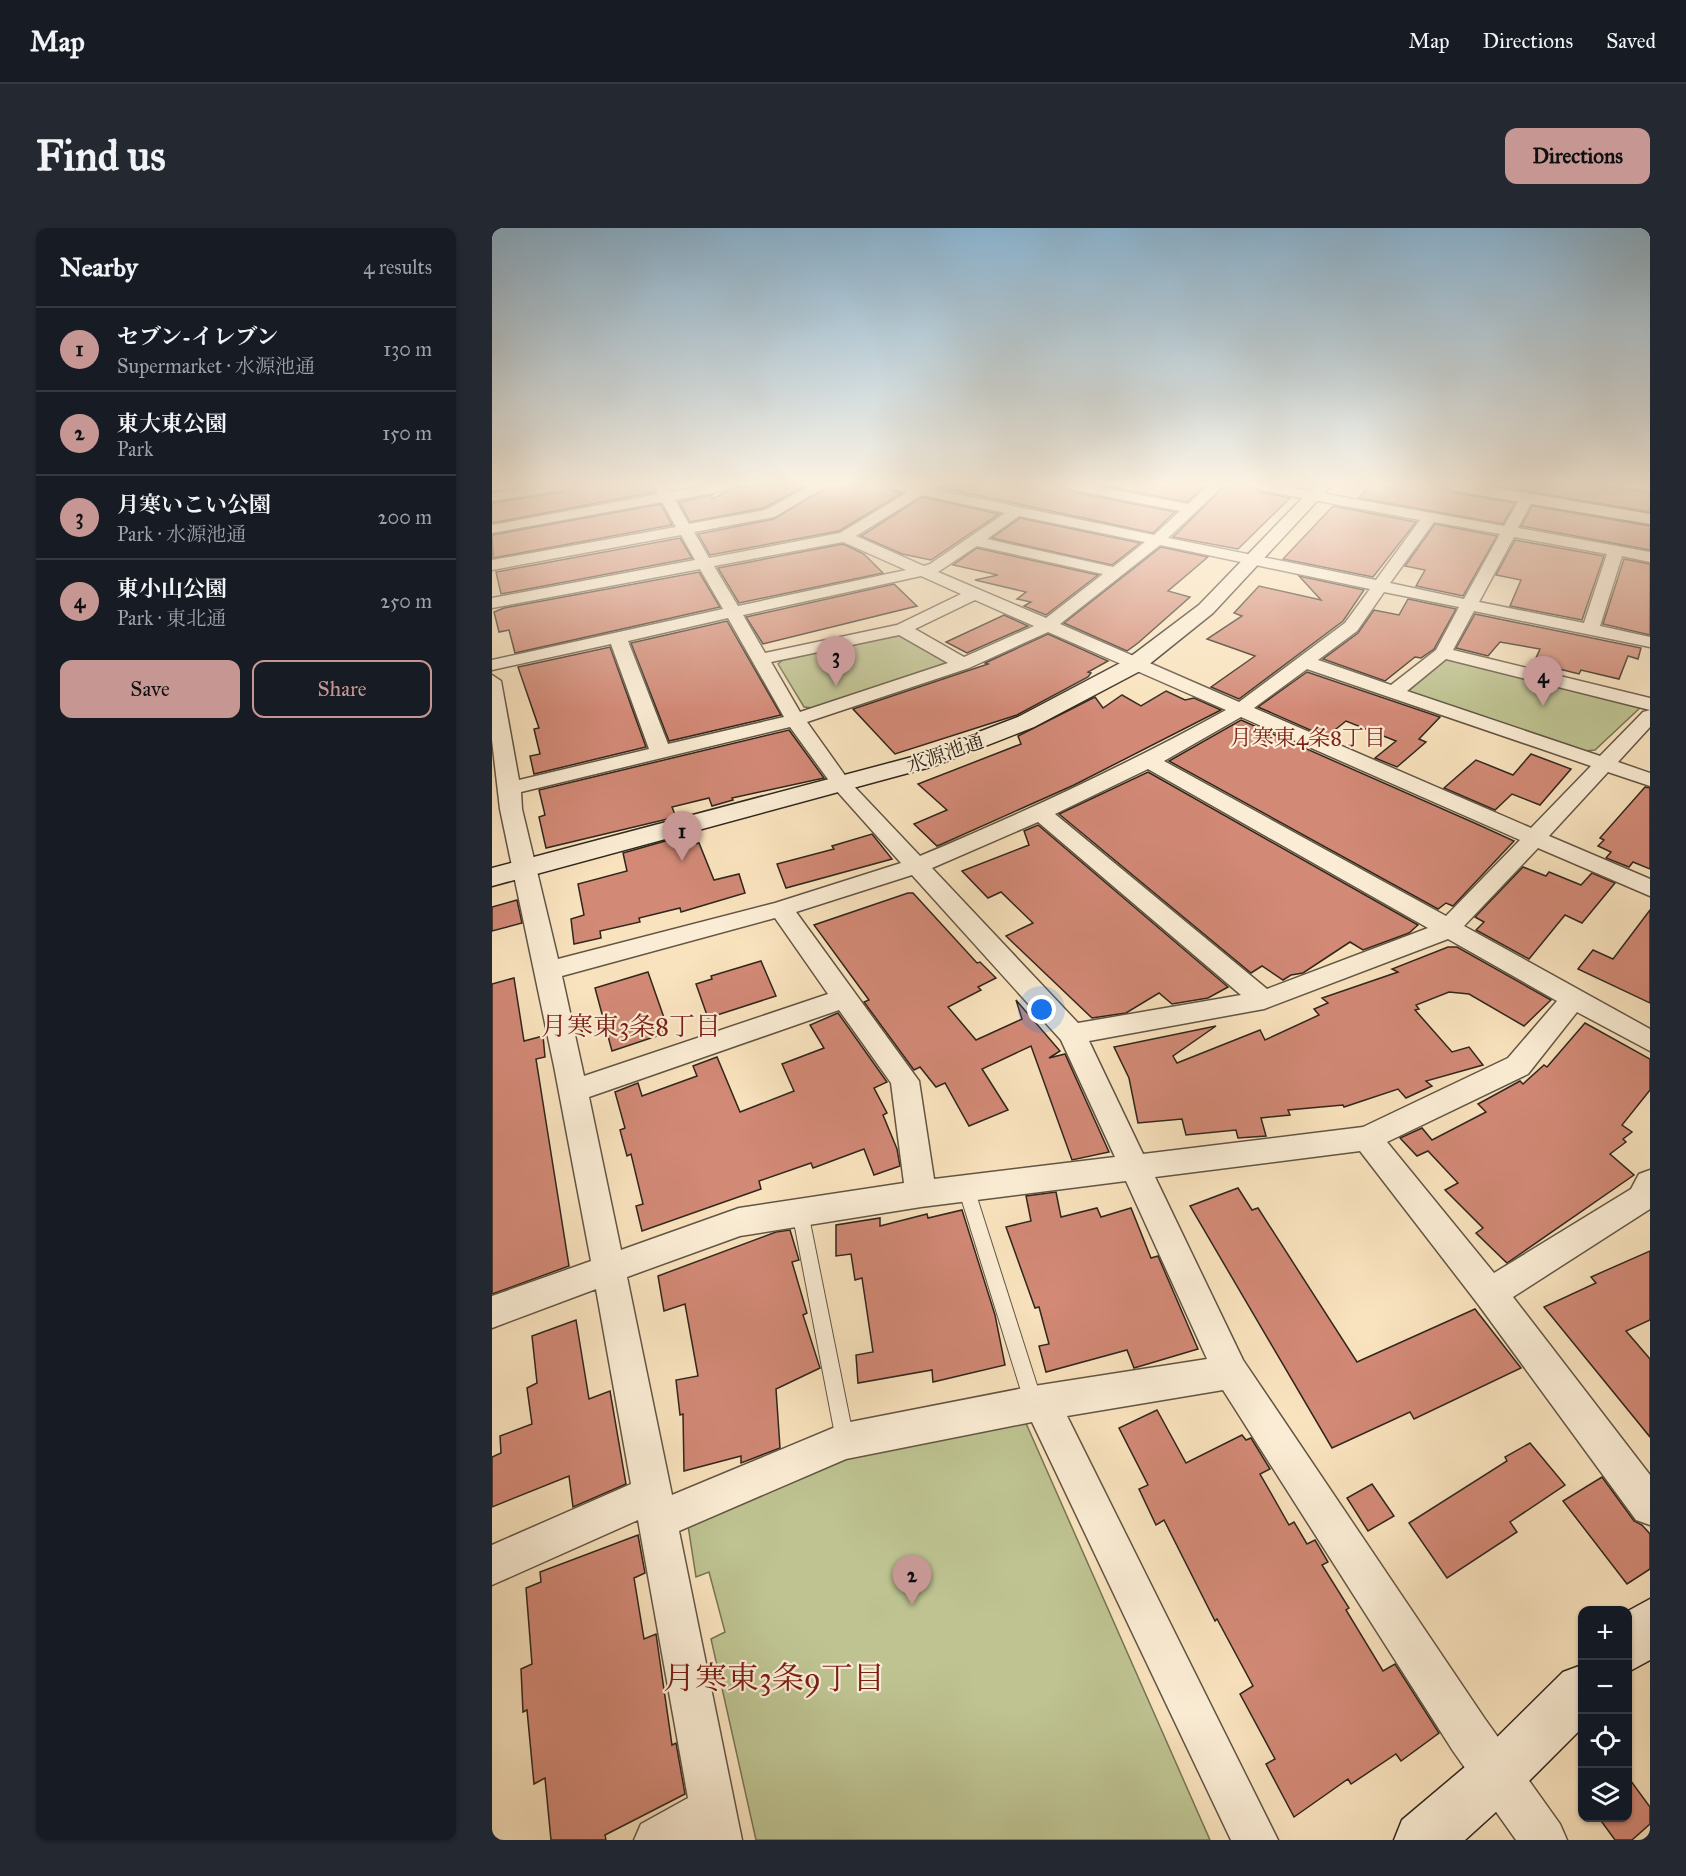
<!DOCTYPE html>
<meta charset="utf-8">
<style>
:root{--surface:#171b24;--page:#242831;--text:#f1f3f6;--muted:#9ea1a6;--line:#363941;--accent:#c59692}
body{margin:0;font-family:"IM FELL Great Primer","Noto Serif JP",serif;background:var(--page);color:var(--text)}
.controls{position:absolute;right:18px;bottom:18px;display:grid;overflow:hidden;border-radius:12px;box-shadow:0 2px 4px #0004}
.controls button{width:54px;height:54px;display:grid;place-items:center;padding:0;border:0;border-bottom:2px solid var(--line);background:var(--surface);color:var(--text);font:30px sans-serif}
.you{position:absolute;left:550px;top:782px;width:21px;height:21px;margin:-15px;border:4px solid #fff;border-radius:50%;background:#1a73e8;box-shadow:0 0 0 9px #1a73e833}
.badge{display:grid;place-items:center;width:39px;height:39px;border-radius:50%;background:var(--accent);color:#111;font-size:20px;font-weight:700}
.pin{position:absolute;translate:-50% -50px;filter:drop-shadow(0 2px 3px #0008)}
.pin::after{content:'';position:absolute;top:32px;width:21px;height:18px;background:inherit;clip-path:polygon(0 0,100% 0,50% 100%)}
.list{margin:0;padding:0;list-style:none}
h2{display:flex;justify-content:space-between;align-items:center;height:78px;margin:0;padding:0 24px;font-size:26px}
h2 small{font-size:20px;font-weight:400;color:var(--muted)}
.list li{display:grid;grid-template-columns:39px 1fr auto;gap:18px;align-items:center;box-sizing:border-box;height:84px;padding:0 24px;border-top:2px solid var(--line)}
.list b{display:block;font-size:22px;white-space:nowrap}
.list p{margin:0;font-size:20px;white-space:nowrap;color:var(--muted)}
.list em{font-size:20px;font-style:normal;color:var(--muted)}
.actions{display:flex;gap:12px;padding:18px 24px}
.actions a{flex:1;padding:14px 0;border:2px solid var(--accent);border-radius:12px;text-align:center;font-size:21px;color:var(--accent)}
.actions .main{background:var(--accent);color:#111}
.icon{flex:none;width:33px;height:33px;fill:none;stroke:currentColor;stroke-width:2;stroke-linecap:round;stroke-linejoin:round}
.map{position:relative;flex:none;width:1158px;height:1612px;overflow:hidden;border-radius:12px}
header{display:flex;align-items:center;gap:36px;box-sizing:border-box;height:84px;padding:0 30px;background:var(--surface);border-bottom:2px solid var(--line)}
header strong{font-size:28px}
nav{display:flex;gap:33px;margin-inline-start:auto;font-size:21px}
.intro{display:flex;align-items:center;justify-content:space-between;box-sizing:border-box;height:144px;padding:0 36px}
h1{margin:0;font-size:42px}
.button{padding:15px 27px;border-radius:12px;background:var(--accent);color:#111;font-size:21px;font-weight:700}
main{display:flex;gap:36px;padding:0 36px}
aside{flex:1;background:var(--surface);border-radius:12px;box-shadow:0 2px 4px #0004}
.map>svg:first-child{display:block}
</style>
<header>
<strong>Map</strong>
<nav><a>Map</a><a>Directions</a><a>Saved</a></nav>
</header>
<div class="intro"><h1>Find us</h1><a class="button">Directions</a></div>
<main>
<aside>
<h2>Nearby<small>4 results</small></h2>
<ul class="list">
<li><span class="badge">1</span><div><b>セブン-イレブン</b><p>Supermarket · 水源池通</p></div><em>130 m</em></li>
<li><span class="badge">2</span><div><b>東大東公園</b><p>Park</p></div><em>150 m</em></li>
<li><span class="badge">3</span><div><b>月寒いこい公園</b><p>Park · 水源池通</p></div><em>200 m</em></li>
<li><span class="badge">4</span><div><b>東小山公園</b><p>Park · 東北通</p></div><em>250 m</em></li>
</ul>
<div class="actions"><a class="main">Save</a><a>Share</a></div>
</aside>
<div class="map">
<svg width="1158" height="1612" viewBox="0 0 1158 1612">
<rect width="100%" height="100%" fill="#f9e3be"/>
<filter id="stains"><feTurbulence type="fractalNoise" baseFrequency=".00333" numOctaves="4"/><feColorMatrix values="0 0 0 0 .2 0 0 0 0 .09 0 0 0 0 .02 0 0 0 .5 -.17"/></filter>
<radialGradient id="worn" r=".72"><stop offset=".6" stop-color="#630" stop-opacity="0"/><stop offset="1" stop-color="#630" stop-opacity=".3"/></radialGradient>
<!-- green -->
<g fill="#bec391" stroke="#767456" stroke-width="1.5">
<path d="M 403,407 L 410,408 L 457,434 L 454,437 L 321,480 L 312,479 L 286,436 L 291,432 Z"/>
<path d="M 951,431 L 958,431 L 1149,479 L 1103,522 L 1093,523 L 916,464 L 916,461 Z"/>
<path d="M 533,1193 L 718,1612 L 264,1612 L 219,1411 L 233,1404 L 217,1344 L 204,1349 L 195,1291 L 340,1227 Z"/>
</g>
<!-- building -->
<g fill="#d28976" stroke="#2f261c" stroke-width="1.5">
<path d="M 79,258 L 159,258 L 162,264 L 0,295 L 0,275 L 70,264 Z"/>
<path d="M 247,258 L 313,258 L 272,280 L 198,294 L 187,274 L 220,267 L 220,271 Z"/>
<path d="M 337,258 L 396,258 L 400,263 L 410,265 L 347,303 L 218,327 L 206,306 L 282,291 Z"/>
<path d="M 442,258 L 572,258 L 581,264 L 683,284 L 661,305 Z"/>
<path d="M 614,258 L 713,258 L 695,274 Z"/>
<path d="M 733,258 L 759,258 L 768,264 L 798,270 L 746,321 L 681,309 Z"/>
<path d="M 878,258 L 953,258 L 963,265 L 1023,275 L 1011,296 L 867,270 Z"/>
<path d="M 1006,258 L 1114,258 L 1158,264 L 1158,284 Z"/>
<path d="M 430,269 L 507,286 L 439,332 L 410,326 L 369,308 Z"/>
<path d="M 169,276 L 180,297 L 1,330 L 0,307 Z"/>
<path d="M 841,278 L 924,294 L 881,349 L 791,331 Z"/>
<path d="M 1040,278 L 1158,298 L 1158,322 L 1029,298 Z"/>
<path d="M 528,290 L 648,315 L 620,337 L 500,310 Z"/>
<path d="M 943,296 L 1005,308 L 971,368 L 924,358 L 933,342 L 913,338 Z"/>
<path d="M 188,310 L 200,330 L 9,366 L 4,344 Z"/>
<path d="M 1023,312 L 1112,328 L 1090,392 L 1018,378 L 1029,352 L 1004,347 Z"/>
<path d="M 351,316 L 372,326 L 391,345 L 247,375 L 226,340 Z"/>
<path d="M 669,319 L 716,329 L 676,363 L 698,369 L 646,415 L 635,423 L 572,395 Z"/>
<path d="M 485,320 L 606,347 L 554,387 L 532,378 L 539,374 L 525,371 L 534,364 L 483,352 L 506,347 L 461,337 Z"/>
<path d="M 1132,331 L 1158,336 L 1158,407 L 1111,396 Z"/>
<path d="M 207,344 L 228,379 L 23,425 L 17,402 L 7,404 L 2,384 L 12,380 Z"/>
<path d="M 807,348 L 872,362 L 851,393 L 747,471 L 719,459 L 763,428 L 715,411 L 750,388 L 742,385 L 767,358 L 829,372 Z"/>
<path d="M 402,356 L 425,378 L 271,416 L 254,389 Z"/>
<path d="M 916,371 L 964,381 L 942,421 L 929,430 L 923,429 L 893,453 L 831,431 L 866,405 L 882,382 L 907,387 Z"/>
<path d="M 983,386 L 1012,392 L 1149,420 L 1146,431 L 1136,428 L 1127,451 L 1089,442 L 1087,446 L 1063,440 L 1062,444 L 1040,439 L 1048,421 L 1008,414 L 996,428 L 964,420 Z"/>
<path d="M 512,387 L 536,398 L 475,425 L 454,414 Z"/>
<path d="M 235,393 L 289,487 L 177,513 L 139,415 Z"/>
<path d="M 556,406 L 616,433 L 596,444 L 599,445 L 596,449 L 525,487 L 403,526 L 361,481 L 496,436 L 493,435 Z"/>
<path d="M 118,419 L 154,519 L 42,546 L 38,528 L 48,526 L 42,501 L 47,500 L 26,439 Z"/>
<path d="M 815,444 L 948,489 L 927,511 L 934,514 L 905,539 L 883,530 L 904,513 L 854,493 L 834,509 L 766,479 Z"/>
<path d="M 674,463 L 693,472 L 702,470 L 729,482 L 582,557 L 450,616 L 445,618 L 422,596 L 455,582 L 426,556 L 529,516 L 526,508 L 603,469 L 611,480 L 630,467 L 649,478 Z"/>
<path d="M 749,492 L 987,597 L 1022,613 L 961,678 L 954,675 L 946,681 L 677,533 Z"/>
<path d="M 297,502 L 332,550 L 240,570 L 241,572 L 220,578 L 217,570 L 180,579 L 184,589 L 54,620 L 47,589 L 53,587 L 47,562 Z"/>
<path d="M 1039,526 L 1079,541 L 1048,577 L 1020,566 L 1003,582 L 952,560 L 984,532 L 1021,547 Z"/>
<path d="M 656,544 L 926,697 L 917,705 L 871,722 L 858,714 L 811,745 L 799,747 L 791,752 L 770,738 L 759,745 L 567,586 Z"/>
<path d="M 1153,559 L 1158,560 L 1158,641 L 1141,634 L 1137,639 L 1114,630 L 1119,624 L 1106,618 L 1112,612 L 1108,610 Z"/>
<path d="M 546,597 L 736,759 L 716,770 L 680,776 L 667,765 L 634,785 L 600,790 L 514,708 L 541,695 L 509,664 L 496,670 L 470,643 L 537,617 L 532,603 Z"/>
<path d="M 380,606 L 400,631 L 294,660 L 285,636 L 342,621 L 340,618 Z"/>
<path d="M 191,608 L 195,618 L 207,615 L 222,652 L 247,646 L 253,665 L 189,684 L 188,680 L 147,690 L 148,694 L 108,703 L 109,710 L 82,716 L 79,691 L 92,687 L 86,656 L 135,643 L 131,625 Z"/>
<path d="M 1031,639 L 1054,648 L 1057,644 L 1089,657 L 1100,645 L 1123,655 L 1090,695 L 1073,687 L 1037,731 L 984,702 L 992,694 L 983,689 Z"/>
<path d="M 416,665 L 421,665 L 485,735 L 488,734 L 504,750 L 486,759 L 489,762 L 456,779 L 484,812 L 530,791 L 524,772 L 568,823 L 557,830 L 573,826 L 617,924 L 580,932 L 539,818 L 490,841 L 516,882 L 477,898 L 453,855 L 444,859 L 428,839 L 422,842 L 372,774 L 377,772 L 322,697 Z"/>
<path d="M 25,672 L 30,695 L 0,703 L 0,679 Z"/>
<path d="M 1158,682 L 1158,775 L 1086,741 L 1101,722 L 1121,731 Z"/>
<path d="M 956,719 L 965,719 L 1059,772 L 1032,798 L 977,766 L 957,764 L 924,777 L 927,781 L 923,782 L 960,824 L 977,819 L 991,837 L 934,853 L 940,858 L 914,870 L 906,861 L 852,879 L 851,877 L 796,882 L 798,887 L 769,890 L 774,908 L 746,910 L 744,902 L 694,907 L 690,891 L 646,895 L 637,850 L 622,819 L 724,798 L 681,828 L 685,835 L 768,802 L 773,812 L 827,787 L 822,781 L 836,775 L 830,770 L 906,744 L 900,741 Z"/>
<path d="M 269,733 L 284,768 L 216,790 L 204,756 L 220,751 L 219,748 Z"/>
<path d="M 156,744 L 177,804 L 120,823 L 103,760 Z"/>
<path d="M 22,750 L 32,813 L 51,808 L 53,829 L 44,831 L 77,1038 L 0,1066 L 0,756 Z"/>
<path d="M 346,785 L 395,854 L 382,860 L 395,885 L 391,887 L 405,921 L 408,938 L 382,947 L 372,921 L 321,940 L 319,935 L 267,953 L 269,961 L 150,1003 L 144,978 L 151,976 L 139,926 L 135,928 L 128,902 L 133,900 L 123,864 L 146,855 L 150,868 L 205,848 L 201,838 L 225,829 L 248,884 L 302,863 L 290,836 L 332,820 L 318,797 Z"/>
<path d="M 1093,795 L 1158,831 L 1158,862 L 1130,897 L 1140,904 L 1131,911 L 1134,914 L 1118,926 L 1142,947 L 1015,1035 L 984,1005 L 991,1000 L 953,962 L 966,955 L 936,923 L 925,928 L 908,910 L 930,900 L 940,912 L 994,884 L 986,876 L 1028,853 L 1031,856 L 1052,837 L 1055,839 Z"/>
<path d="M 746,960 L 760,982 L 766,980 L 865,1134 L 983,1081 L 1029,1140 L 922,1191 L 918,1184 L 840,1220 L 698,978 Z"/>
<path d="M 564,964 L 569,989 L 605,980 L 609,989 L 639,980 L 659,1030 L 666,1028 L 706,1121 L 642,1140 L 635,1122 L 554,1144 L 547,1118 L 557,1116 L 547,1079 L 543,1080 L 514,999 L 539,993 L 534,968 Z"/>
<path d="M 470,982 L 503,1087 L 513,1137 L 441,1154 L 440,1142 L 366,1155 L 364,1127 L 381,1124 L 370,1050 L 363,1052 L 359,1026 L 344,1028 L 344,997 L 388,990 L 388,998 L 435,986 L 436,990 Z"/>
<path d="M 298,1002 L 307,1032 L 300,1034 L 315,1085 L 311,1087 L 328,1140 L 284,1161 L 288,1220 L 249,1235 L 249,1228 L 192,1243 L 191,1186 L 188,1187 L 184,1152 L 206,1148 L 193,1076 L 172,1083 L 166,1048 L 284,1004 Z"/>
<path d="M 1158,1023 L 1158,1092 L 1134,1103 L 1158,1131 L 1158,1209 L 1052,1079 L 1104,1055 L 1099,1049 Z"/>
<path d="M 84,1092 L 97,1171 L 118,1163 L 134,1256 L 81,1279 L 77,1248 L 0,1279 L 0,1229 L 9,1225 L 8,1208 L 40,1196 L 35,1160 L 45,1155 L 40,1108 Z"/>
<path d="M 665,1182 L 694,1235 L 750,1207 L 754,1212 L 759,1210 L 778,1241 L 768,1246 L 797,1297 L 802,1294 L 815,1316 L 823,1312 L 836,1334 L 830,1337 L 857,1380 L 854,1382 L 891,1443 L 903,1436 L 947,1505 L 909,1533 L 904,1526 L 859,1556 L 856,1551 L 802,1589 L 774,1536 L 783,1531 L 748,1466 L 761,1458 L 725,1391 L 723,1393 L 672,1292 L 664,1297 L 647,1261 L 656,1257 L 627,1200 Z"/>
<path d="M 1038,1215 L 1073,1257 L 1018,1294 L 1025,1304 L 955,1350 L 917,1295 L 1015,1233 L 1013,1229 Z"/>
<path d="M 1110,1249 L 1142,1293 L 1150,1297 L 1158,1306 L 1158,1341 L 1135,1356 L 1071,1273 Z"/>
<path d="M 880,1256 L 902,1288 L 876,1303 L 855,1270 Z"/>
<path d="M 146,1307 L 153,1345 L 142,1350 L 152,1411 L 164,1406 L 180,1517 L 184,1515 L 193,1566 L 113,1607 L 114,1612 L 59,1612 L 53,1550 L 42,1556 L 35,1482 L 31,1484 L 29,1441 L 40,1436 L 34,1360 L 49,1354 L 48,1344 Z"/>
<path d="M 1136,1549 L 1158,1579 L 1158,1596 L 1140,1612 L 1123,1612 L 1107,1590 L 1136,1590 Z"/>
</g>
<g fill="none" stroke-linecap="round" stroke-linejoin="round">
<!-- lane casing -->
<g stroke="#625544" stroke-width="2">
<g id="lane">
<path d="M 474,954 L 479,955 L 482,960 L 551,1176 L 548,1182 L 542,1185 L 536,1182 L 533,1176 L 466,960 L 469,955 Z"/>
<path d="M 308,977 L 314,979 L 316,984 L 362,1212 L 360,1219 L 353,1221 L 346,1219 L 344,1212 L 300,984 L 302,979 Z"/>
</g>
</g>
<!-- street casing -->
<g stroke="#625544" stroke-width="3">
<g id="street">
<path d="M 44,258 L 77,258 L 70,262 L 0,273 L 0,265 Z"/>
<path d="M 161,258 L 175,258 L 178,264 L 212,258 L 241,258 L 234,262 L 183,272 L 197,296 L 273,282 L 318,258 L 335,258 L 282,289 L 202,304 L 217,330 L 348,305 L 416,264 L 400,261 L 398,258 L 440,258 L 440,261 L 662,307 L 688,283 L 581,262 L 574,258 L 602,258 L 696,276 L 716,258 L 731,258 L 676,310 L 884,352 L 928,292 L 768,262 L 761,258 L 790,258 L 1012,298 L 1030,267 L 1035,266 L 1042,270 L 1026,300 L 1158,324 L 1158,334 L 1130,328 L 1108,398 L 1158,409 L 1158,419 L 982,383 L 961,422 L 1158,470 L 1158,482 L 954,431 L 915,463 L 1108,528 L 1151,484 L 1158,482 L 1158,499 L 1126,534 L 1158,545 L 1158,558 L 1116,544 L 1057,608 L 1158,651 L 1158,668 L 1046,620 L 972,698 L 1158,801 L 1158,823 L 1085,784 L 1036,846 L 895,914 L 1002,1045 L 1139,961 L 1147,946 L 1158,942 L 1158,981 L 1021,1069 L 1158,1247 L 1158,1297 L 1144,1292 L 986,1076 L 868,923 L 663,949 L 751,1132 L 993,1491 L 1068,1596 L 1075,1612 L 1024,1612 L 961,1523 L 731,1162 L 575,1188 L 786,1612 L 739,1612 L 540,1194 L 354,1231 L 187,1303 L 250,1612 L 142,1612 L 149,1596 L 196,1570 L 146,1292 L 0,1357 L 0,1317 L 139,1256 L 104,1061 L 0,1100 L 0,1068 L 99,1033 L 62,838 L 8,581 L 0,512 L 0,447 L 9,453 L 27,552 L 157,521 L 119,416 L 0,442 L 0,432 L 231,381 L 208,341 L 0,380 L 0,370 L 203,332 L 189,307 L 0,342 L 0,332 L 184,299 L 170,274 L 0,305 L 0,297 L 166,266 ZM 430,267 L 513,285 L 438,336 L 432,338 L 364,308 ZM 527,288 L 653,314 L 621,339 L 495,311 ZM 942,294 L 1008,306 L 972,371 L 898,355 ZM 1022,309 L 1115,326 L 1092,395 L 987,374 ZM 351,314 L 414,342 L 246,378 L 222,338 ZM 668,317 L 878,361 L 853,395 L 747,474 L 568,396 ZM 485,318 L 611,346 L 554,390 L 446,344 ZM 429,348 L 469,366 L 405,397 L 273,425 L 251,387 ZM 892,364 L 967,379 L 944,422 L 899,457 L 826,432 L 865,403 ZM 483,372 L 542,398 L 472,429 L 423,401 ZM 236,390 L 292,489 L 176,516 L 136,413 ZM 556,404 L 734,482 C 634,537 533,584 428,628 L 357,553 L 315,494 L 477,440 ZM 407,407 L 456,435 L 308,484 L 279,434 ZM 815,441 L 1099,538 L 1039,600 L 762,480 ZM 749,489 L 1028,612 L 954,688 L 672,533 ZM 298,499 L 343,561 L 409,635 L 283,675 L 66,731 L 30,581 L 29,564 ZM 656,541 L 936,700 L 775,761 L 563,586 ZM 546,594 L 749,767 L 586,795 L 440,640 ZM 420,647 L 569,812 L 623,929 L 442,951 L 427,853 L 304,684 ZM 283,690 L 336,766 L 92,848 L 70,748 ZM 956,711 L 1065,773 L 1016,830 L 871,899 L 651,926 L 597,813 L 772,781 ZM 347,782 L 399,855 L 412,955 L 247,980 L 129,1022 L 97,869 ZM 634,953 L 715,1131 L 542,1158 L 353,1195 L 180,1267 L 135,1049 L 248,1008 L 429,979 Z"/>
</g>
</g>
<!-- secondary casing -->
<g stroke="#2f261c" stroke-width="3">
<g id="secondary">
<path d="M 822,258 L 839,258 L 721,385 L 650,442 L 542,499 L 442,538 L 0,658 L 0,640 L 424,528 L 526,489 L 634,432 L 707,377 Z"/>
<path d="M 955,258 L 993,258 L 1158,286 L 1158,296 L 963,263 Z"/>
<path d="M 1158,1371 L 1158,1432 L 1136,1444 L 1136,1383 Z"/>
<path d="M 1090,1437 L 1090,1500 L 1025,1565 L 973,1612 L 902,1612 L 910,1592 L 987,1527 L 1071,1444 Z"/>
</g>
</g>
<!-- lane -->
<use href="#lane" fill="#fbedd5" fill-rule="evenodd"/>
<!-- street -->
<use href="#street" fill="#fbedd5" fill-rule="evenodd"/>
<!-- secondary -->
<use href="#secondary" fill="#fbedd5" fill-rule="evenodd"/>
</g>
<!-- sky -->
<linearGradient id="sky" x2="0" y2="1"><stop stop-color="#8bb7d6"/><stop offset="0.53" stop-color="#fcf2e2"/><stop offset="1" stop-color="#fcf2e2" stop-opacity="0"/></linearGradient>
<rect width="1158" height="484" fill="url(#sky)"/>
<g text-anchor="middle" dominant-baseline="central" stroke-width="4.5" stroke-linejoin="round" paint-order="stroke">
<!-- far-street labels -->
<g font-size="20" fill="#2f261c" stroke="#fbedd5">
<text transform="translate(453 525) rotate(-19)">水源池通</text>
</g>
<!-- far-neighbourhood labels -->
<g font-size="22" fill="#7a1f14" stroke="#fbedd5">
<text x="816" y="509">月寒東4条8丁目</text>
</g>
<!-- neighbourhood labels -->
<g font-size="26" fill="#7a1f14" stroke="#fbedd5">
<text x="139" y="798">月寒東3条8丁目</text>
</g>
<!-- near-neighbourhood labels -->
<g font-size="32" fill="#7a1f14" stroke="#fbedd5">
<text x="282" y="1450">月寒東3条9丁目</text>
</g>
</g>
<rect width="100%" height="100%" filter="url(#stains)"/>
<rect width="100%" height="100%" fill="url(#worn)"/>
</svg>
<div class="controls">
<button>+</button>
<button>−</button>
<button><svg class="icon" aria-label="locate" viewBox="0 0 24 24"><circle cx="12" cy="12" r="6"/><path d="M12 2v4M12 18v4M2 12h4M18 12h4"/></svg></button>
<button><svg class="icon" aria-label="layers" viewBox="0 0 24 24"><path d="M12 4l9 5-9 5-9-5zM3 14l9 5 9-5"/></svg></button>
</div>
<div class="you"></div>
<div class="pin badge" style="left:190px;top:633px">1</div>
<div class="pin badge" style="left:420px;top:1377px">2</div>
<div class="pin badge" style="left:344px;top:458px">3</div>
<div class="pin badge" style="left:1051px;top:478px">4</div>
</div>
</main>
